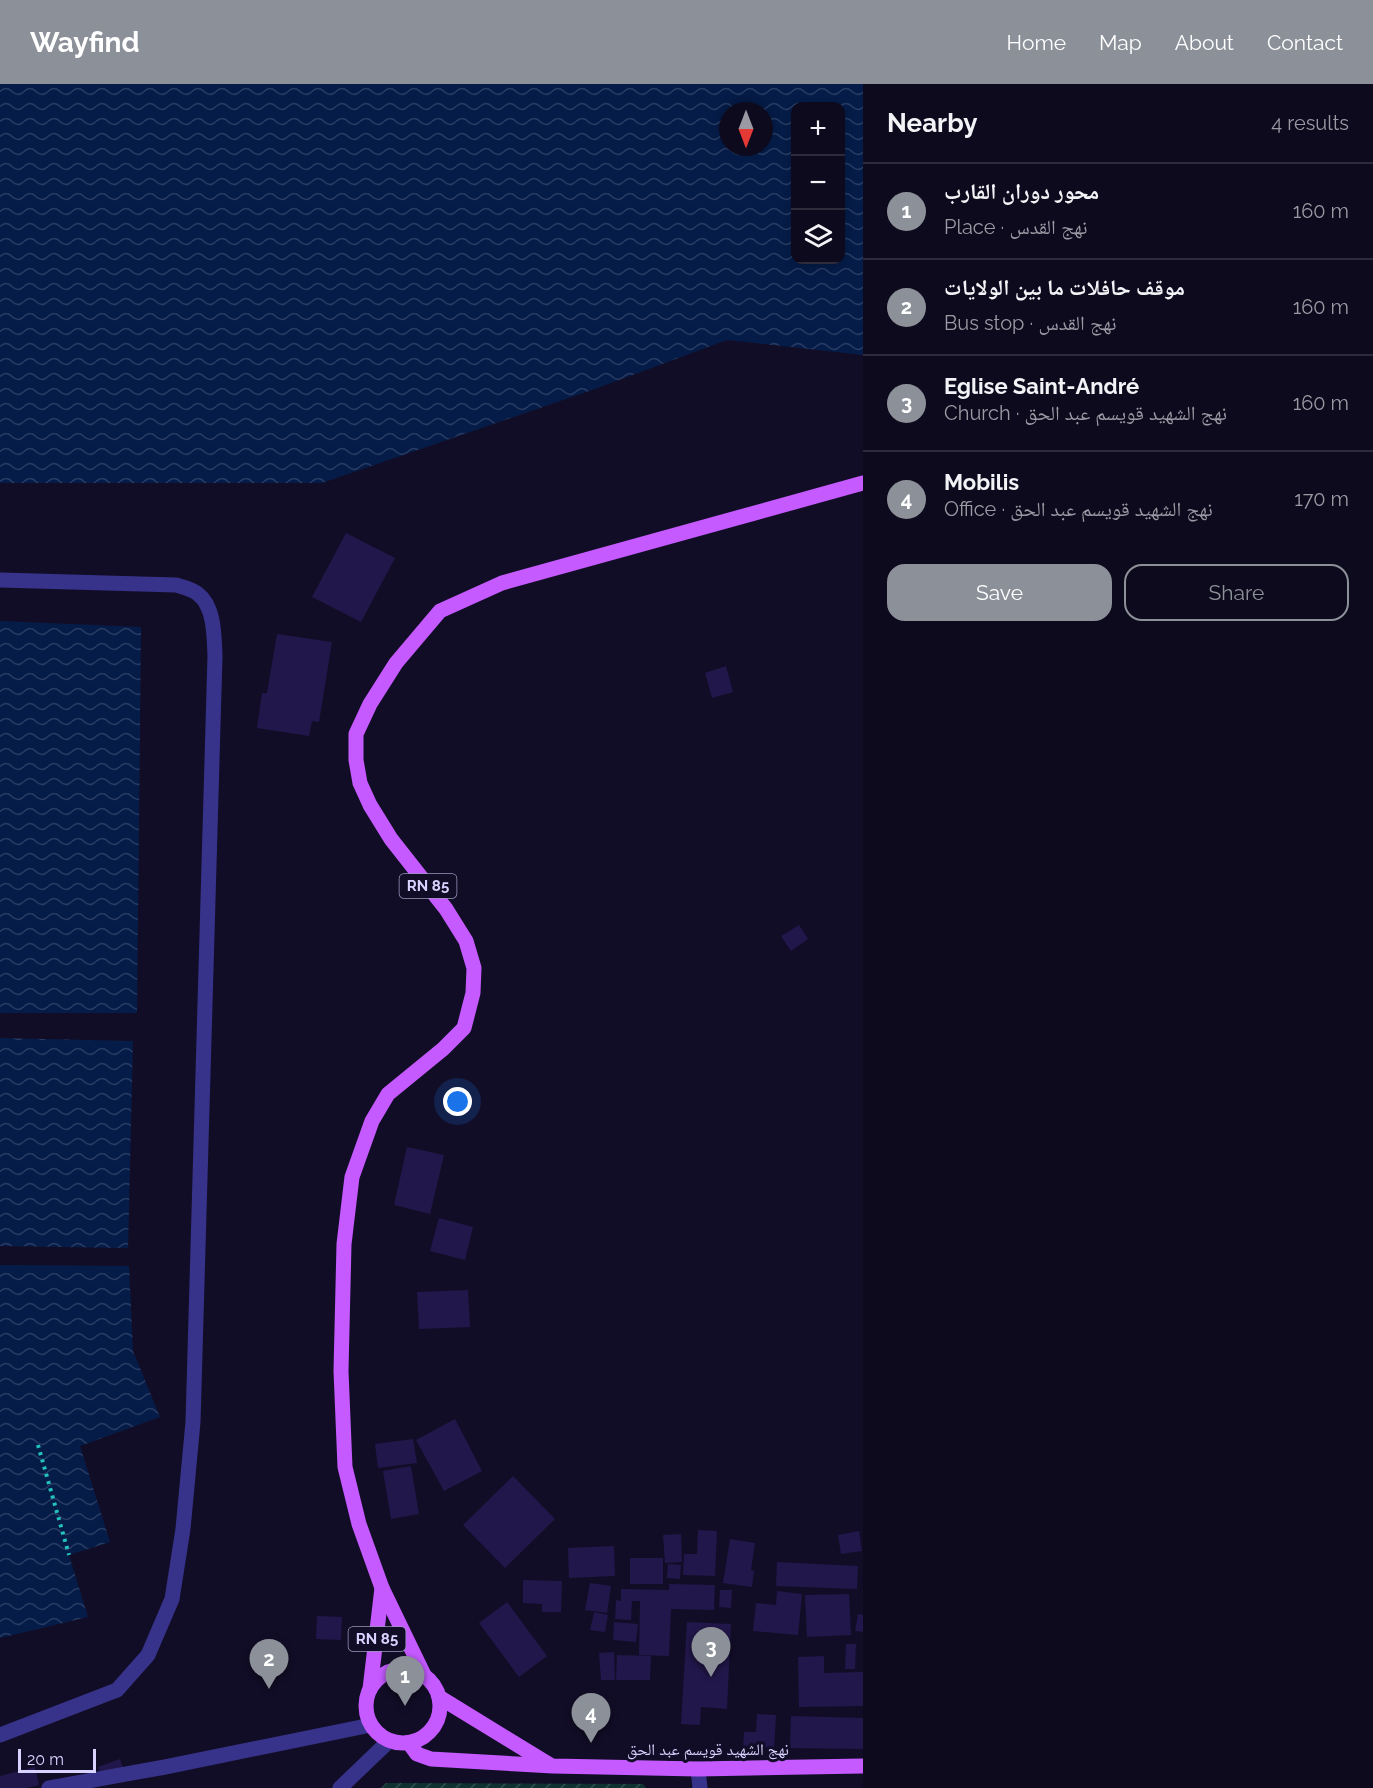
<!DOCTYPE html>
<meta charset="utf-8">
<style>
:root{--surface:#0e0a1d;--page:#171326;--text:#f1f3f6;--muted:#9b9aa4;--line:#2e2b3b;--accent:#8c9099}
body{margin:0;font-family:Raleway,"Noto Naskh Arabic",sans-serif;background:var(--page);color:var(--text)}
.controls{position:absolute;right:18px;top:18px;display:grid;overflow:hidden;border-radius:12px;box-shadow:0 3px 9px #0003}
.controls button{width:54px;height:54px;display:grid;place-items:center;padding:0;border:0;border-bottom:2px solid var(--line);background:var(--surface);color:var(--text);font:30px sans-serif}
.compass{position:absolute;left:719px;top:18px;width:54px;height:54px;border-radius:50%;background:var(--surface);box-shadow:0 3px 9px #0003;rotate:180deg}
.scale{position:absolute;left:18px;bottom:15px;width:78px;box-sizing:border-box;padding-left:6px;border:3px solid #d9d3ff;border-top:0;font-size:16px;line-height:21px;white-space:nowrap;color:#d9d3ff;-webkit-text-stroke:4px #120d27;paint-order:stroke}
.you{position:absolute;left:458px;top:1018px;width:21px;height:21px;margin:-15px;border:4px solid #fff;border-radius:50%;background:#1a73e8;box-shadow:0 0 0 9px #1a73e833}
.badge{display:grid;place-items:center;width:39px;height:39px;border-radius:50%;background:var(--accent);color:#fff;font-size:20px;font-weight:700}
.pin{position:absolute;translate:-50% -50px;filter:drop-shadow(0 2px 3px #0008)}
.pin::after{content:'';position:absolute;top:32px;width:21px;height:18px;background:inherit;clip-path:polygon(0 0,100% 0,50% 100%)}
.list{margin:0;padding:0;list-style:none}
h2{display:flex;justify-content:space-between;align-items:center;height:78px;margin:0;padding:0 24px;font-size:26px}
h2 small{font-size:20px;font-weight:400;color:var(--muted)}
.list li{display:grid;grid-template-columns:39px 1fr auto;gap:18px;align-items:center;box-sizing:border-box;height:96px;padding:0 24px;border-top:2px solid var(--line)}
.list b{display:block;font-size:22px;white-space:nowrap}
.list p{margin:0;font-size:20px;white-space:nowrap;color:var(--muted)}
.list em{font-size:20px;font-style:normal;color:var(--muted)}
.actions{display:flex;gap:12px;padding:18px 24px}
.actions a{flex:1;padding:14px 0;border:2px solid var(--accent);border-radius:18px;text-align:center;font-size:21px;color:var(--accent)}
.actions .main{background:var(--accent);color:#fff}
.icon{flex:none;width:33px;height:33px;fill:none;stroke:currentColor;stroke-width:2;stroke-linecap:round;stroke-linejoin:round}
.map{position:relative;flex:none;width:863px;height:1704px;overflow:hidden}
header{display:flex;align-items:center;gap:36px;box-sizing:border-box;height:84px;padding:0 30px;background:var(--accent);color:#fff}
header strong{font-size:28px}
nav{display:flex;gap:33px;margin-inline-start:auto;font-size:21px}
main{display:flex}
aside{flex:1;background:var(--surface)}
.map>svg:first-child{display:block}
</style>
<header>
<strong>Wayfind</strong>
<nav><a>Home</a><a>Map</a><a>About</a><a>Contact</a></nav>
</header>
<main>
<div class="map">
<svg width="863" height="1704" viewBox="0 0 863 1704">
<defs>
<pattern id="garden-furrows" width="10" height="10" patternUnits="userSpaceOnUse" patternTransform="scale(1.5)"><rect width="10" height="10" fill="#0f3231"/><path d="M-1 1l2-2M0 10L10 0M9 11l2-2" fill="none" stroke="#314f50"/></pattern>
<pattern id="water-waves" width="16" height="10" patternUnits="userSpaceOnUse" patternTransform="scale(1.5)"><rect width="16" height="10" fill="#051c48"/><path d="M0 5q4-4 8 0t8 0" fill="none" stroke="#293c63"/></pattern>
</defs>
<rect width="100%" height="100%" fill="#120d27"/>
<!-- garden -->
<path fill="url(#garden-furrows)" d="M 386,1699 L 643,1700 L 646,1704 L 381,1704 Z"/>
<!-- water -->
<g fill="url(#water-waves)" fill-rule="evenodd">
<path d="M 0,0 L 863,0 L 863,271 L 727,256 L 592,306 L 322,399 L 0,399 ZM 840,22 L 840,176 L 796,176 L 796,22 ZM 728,27 L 764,27 L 764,63 L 728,63 Z"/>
<path d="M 0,537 L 141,543 L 137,929 L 0,929 Z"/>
<path d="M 0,954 L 133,957 L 128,1164 L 0,1162 Z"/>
<path d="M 0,1181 L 129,1182 L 133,1267 L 160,1333 L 80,1362 L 110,1458 L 69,1471 L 88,1533 L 0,1554 Z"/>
</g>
<!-- building -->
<g fill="#22174a">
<path d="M 346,449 L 395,474 L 361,538 L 312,513 Z"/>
<path d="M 277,550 L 332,558 L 319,638 L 312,637 L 309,652 L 257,644 L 262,609 L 267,609 Z"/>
<path d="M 726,582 L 733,608 L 712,614 L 705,589 Z"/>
<path d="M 799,841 L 808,855 L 791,867 L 781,852 Z"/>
<path d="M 407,1063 L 444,1071 L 430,1130 L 394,1121 Z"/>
<path d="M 439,1134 L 473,1143 L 465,1176 L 430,1167 Z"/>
<path d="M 468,1206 L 470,1243 L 419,1245 L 417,1208 Z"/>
<path d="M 455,1335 L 482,1387 L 444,1407 L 416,1356 Z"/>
<path d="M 413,1355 L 417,1379 L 378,1384 L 375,1360 Z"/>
<path d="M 411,1382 L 419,1430 L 391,1435 L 383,1387 Z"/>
<path d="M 513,1392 L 555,1435 L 505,1484 L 463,1441 Z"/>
<path d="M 698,1446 L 717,1447 L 715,1492 L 683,1491 L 684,1470 L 697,1470 Z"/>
<path d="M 859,1447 L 862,1467 L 841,1470 L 838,1451 Z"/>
<path d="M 681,1450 L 682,1478 L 665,1479 L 663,1451 Z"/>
<path d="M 730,1455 L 755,1459 L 751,1486 L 754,1487 L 752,1503 L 723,1499 Z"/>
<path d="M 614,1462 L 615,1492 L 569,1494 L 568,1464 Z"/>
<rect x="630" y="1474" width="33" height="26"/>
<path d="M 777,1478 L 858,1482 L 857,1505 L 776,1502 Z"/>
<path d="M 668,1480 L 681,1481 L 680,1495 L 667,1494 Z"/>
<path d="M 523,1496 L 562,1497 L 561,1528 L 542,1528 L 542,1520 L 523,1519 Z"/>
<path d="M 590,1499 L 611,1502 L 607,1529 L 585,1526 Z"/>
<path d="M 669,1500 L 715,1501 L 714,1526 L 671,1525 L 669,1572 L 639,1571 L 640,1517 L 632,1517 L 631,1536 L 615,1535 L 616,1516 L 621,1517 L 621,1505 L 669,1506 Z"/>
<path d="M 720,1506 L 732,1506 L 731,1524 L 719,1523 Z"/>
<path d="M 777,1507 L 802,1510 L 798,1551 L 753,1547 L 756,1519 L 776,1521 Z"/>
<path d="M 849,1510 L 851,1551 L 807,1553 L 805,1511 Z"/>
<path d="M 507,1518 L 547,1572 L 519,1593 L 479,1539 Z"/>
<path d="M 594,1528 L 608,1531 L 605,1548 L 590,1546 Z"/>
<path d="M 858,1530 L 863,1531 L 863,1548 L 855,1547 Z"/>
<path d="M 317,1532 L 342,1533 L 341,1556 L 316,1555 Z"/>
<path d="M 614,1538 L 638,1540 L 636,1558 L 613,1556 Z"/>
<path d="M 687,1538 L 731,1540 L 727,1625 L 701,1623 L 700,1641 L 681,1640 Z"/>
<path d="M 846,1560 L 856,1560 L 855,1585 L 845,1585 Z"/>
<path d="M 614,1568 L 615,1596 L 601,1596 L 599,1569 Z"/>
<path d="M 617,1571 L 651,1572 L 650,1596 L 616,1596 Z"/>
<path d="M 824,1572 L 824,1589 L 863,1588 L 863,1622 L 799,1623 L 798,1573 Z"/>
<path d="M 757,1630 L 776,1631 L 774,1664 L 743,1663 L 744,1648 L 756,1648 Z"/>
<path d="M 791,1632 L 863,1634 L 863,1665 L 790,1664 Z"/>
<path d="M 120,1675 L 125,1690 L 103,1698 L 98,1683 Z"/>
<path d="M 35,1683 L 39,1701 L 27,1704 L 0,1704 L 0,1692 Z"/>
</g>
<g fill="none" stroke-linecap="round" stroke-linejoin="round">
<!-- path -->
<path stroke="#23c2bc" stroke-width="4" stroke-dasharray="3 4.5" stroke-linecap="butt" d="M 38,1361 L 69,1471"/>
<!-- minor -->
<g stroke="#38338a" stroke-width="15">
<path d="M 0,496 L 176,501 C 183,503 192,505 198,510 C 215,523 214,553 215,572 L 193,1338 L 183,1445 L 172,1515 L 148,1571 L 117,1606 L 0,1651"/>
<path d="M 698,1685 L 700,1704"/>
<path d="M 49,1704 L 165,1683 L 371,1641"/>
<path d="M 340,1704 L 389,1657"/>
</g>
<!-- major -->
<g stroke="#c45aff" stroke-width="15">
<circle cx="403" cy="1622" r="37"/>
<path d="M 425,1593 L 382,1504 L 359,1440 L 345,1383 L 341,1287 L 344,1160 L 352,1093 L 372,1037 L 388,1010 L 443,965 L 464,944 L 473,909 L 474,884 L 466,857 L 446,825 L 391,755 L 370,721 L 360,699 L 356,676 L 356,650 L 370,620 L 396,579 L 440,527 L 502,499 L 863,399"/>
<path d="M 370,1605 L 382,1504"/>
<path d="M 439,1613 L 550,1681"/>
<path d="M 409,1659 L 417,1670 L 431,1675 L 553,1682 L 698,1685 L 863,1682"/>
</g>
</g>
<g text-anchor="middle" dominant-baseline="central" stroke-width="6" stroke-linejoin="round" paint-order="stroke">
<!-- shield labels -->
<g fill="#120d27" stroke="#9d98be" stroke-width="1.5">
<rect x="399.5" y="790" width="57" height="24" rx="4.5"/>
<rect x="348.5" y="1543" width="57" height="24" rx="4.5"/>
</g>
<g font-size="15" font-weight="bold" fill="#d9d3ff">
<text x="428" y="802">RN 85</text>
<text x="377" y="1555">RN 85</text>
</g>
<!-- street labels -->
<g font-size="16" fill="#d9d3ff" stroke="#120d27">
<text x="708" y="1665">نهج الشهيد قويسم عبد الحق</text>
</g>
</g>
</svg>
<div class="controls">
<button>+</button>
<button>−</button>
<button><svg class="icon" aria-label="layers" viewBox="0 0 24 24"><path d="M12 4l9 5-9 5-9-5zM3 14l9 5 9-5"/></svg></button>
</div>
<svg class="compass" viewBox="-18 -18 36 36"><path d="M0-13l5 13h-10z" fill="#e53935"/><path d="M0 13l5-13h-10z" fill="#9b9aa4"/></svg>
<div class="scale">20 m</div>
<div class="you"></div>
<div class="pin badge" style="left:405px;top:1622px">1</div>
<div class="pin badge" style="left:269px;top:1605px">2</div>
<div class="pin badge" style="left:711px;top:1593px">3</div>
<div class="pin badge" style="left:591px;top:1659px">4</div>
</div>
<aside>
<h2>Nearby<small>4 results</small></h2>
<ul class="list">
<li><span class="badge">1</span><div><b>محور دوران القارب</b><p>Place · نهج القدس</p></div><em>160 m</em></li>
<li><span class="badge">2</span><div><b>موقف حافلات ما بين الولايات</b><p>Bus stop · نهج القدس</p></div><em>160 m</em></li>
<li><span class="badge">3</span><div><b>Eglise Saint-André</b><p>Church · نهج الشهيد قويسم عبد الحق</p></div><em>160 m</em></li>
<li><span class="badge">4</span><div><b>Mobilis</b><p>Office · نهج الشهيد قويسم عبد الحق</p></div><em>170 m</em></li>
</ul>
<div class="actions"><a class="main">Save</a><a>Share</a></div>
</aside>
</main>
